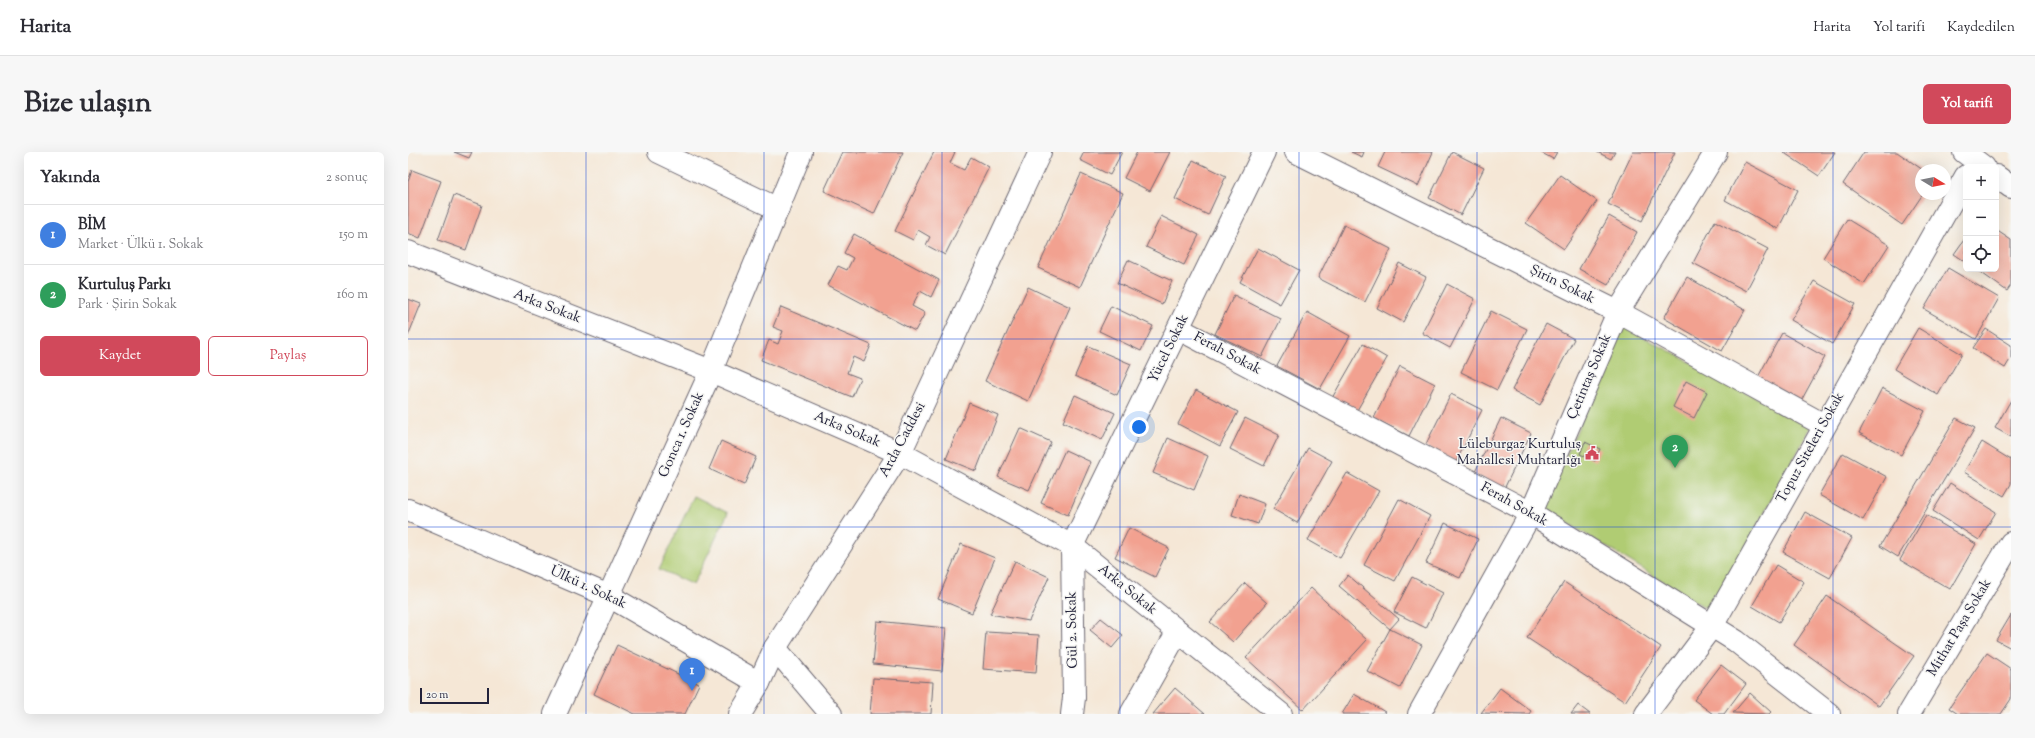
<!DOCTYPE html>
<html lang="tr">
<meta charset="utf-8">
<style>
:root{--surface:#fff;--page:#f7f7f7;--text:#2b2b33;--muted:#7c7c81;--line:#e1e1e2;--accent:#d1495b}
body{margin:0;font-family:"Sorts Mill Goudy",serif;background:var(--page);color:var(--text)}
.controls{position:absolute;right:12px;top:12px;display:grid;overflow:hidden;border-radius:6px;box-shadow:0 4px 16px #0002}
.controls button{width:36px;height:36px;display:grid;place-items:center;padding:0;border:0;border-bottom:1px solid var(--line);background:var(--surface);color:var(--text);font:20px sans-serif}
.compass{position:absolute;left:1507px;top:12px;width:36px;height:36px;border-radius:50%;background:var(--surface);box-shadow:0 4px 16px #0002;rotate:100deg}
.scale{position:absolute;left:12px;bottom:10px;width:69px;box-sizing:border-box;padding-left:4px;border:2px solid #22223b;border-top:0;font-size:11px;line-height:14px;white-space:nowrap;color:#22223b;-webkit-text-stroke:3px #f6f6f2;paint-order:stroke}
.you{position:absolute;left:731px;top:275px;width:14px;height:14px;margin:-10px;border:3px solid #fff;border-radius:50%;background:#1a73e8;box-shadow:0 0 0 6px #1a73e833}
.badge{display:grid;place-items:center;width:26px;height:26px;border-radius:50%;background:var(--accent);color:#fff;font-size:13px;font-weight:700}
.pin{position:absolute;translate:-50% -33px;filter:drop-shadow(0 1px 2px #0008)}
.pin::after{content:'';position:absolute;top:21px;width:14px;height:12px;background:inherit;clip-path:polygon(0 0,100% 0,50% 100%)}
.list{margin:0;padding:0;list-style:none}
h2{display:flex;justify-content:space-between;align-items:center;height:52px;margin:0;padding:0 16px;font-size:17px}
h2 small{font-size:13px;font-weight:400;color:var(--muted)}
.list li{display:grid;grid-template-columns:26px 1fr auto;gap:12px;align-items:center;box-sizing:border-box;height:60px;padding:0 16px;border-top:1px solid var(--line)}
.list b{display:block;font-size:15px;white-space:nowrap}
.list p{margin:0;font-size:13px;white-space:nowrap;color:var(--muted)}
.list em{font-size:13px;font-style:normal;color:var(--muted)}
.actions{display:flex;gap:8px;padding:12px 16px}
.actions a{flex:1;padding:9px 0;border:1px solid var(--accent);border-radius:6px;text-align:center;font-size:14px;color:var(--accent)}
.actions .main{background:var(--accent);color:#fff}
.icon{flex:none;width:22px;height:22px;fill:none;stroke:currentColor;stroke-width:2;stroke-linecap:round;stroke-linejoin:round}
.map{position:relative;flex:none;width:1603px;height:562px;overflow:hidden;border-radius:6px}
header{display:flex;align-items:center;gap:24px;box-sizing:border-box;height:56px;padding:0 20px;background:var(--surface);border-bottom:1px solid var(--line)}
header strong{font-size:19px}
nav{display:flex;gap:22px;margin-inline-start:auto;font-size:14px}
.intro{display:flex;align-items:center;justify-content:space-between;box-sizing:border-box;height:96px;padding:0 24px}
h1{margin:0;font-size:28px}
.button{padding:10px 18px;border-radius:6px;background:var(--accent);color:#fff;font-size:14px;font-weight:700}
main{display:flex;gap:24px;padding:0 24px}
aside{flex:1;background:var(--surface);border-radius:6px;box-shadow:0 4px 16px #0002}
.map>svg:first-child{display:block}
</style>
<header>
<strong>Harita</strong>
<nav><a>Harita</a><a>Yol tarifi</a><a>Kaydedilen</a></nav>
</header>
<div class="intro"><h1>Bize ulaşın</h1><a class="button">Yol tarifi</a></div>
<main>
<aside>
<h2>Yakında<small>2 sonuç</small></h2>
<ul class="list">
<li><span class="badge" style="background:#3f7fe0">1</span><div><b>BİM</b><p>Market · Ülkü 1. Sokak</p></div><em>150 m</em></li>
<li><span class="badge" style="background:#2e9e5b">2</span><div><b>Kurtuluş Parkı</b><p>Park · Şirin Sokak</p></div><em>160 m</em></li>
</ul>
<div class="actions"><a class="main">Kaydet</a><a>Paylaş</a></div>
</aside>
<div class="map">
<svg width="1603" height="562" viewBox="0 0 1603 562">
<rect width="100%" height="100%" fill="#f6f6f2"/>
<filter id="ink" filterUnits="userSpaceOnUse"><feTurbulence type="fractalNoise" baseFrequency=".025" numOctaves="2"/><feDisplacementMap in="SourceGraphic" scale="8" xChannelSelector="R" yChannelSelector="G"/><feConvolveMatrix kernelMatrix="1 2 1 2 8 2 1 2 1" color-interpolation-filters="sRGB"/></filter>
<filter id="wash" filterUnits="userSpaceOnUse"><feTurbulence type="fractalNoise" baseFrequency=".012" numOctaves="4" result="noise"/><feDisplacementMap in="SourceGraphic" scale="16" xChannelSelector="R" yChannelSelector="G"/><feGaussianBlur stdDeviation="0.9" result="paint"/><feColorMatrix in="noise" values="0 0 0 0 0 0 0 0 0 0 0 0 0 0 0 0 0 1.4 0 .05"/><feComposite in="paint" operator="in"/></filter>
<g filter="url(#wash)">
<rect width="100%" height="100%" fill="#f5e7d6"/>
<!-- green -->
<g fill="#b0cc73" stroke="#697757">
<path d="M 1215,174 L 1403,275 L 1303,459 L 1135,356 Z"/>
<path d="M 286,344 L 320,361 L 285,433 L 251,417 Z"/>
</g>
<g id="blocks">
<!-- building -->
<g fill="#f2a190">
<path d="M 46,0 L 64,0 L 61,6 Z"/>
<path d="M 434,0 L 495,0 L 466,62 L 416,39 Z"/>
<path d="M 526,0 L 547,0 L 542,11 L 556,18 L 563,5 L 581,15 L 537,103 L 518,93 L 522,85 L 510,78 L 505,88 L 487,79 Z"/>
<path d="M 676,0 L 714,0 L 702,23 L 672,8 Z"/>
<path d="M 729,0 L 762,0 L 742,39 L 716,26 Z"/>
<path d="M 943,0 L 956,0 L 954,5 Z"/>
<path d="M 977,0 L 1025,0 L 1010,34 L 970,15 Z"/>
<path d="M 1044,0 L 1076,16 L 1053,63 L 1021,46 Z"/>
<path d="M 1132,0 L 1149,0 L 1145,7 Z"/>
<path d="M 1189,0 L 1207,0 L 1203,7 Z"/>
<path d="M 1225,0 L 1267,0 L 1234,69 L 1200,52 Z"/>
<path d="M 1375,0 L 1427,0 L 1411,24 Z"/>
<path d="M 1456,0 L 1489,0 L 1515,18 L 1513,18 L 1513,42 L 1515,42 L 1494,73 L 1435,32 Z"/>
<path d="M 785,8 L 818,24 L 800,63 L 767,47 Z"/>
<path d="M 1337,10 L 1390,38 L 1370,77 L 1317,48 Z"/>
<path d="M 4,18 L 33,29 L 12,86 L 0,81 L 0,30 Z"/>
<path d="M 673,22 L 715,41 L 672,135 L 630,116 Z"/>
<path d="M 1152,23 L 1189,49 L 1156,97 L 1118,71 Z"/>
<path d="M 46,43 L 74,53 L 58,98 L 30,88 Z"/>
<path d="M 753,64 L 791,83 L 776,113 L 738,95 Z"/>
<path d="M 1201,64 L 1229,80 L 1200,133 L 1171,117 Z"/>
<path d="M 1439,67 L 1481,93 L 1456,132 L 1415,106 Z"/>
<path d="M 1307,69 L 1360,97 L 1338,139 L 1285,111 Z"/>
<path d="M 936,73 L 983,97 L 957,150 L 910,126 Z"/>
<path d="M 1588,78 L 1603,88 L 1603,133 L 1599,139 L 1568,117 L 1588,117 Z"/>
<path d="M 446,82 L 531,128 L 523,145 L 512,139 L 504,154 L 517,161 L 507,179 L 420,133 L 430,114 L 439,118 L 445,106 L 436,101 Z"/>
<path d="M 1558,85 L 1558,110 L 1546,102 Z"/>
<path d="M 850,96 L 891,118 L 872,152 L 832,130 Z"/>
<path d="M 720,108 L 764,129 L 754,152 L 709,131 Z"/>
<path d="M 991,111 L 1018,125 L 995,170 L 969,156 Z"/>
<path d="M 1540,116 L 1591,146 L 1568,187 L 1516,157 Z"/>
<path d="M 1279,125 L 1337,158 L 1314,199 L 1256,166 Z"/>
<path d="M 1406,129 L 1447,152 L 1424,192 L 1383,168 Z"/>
<path d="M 1039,132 L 1067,147 L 1042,196 L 1014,181 Z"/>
<path d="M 620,135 L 662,155 L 620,249 L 577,229 Z"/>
<path d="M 826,143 L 873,167 L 854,205 L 807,182 Z"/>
<path d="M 0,147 L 13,152 L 0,184 Z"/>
<path d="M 703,154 L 745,174 L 733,199 L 691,179 Z"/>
<path d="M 373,155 L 463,193 L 456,210 L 445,205 L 439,221 L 452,226 L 444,245 L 353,208 L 361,188 L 370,192 L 375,179 L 365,175 Z"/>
<path d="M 1083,159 L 1119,177 L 1089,238 L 1053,220 Z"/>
<path d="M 899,160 L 942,184 L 912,237 L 869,214 Z"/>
<path d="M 1138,172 L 1166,187 L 1132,253 L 1104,238 Z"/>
<path d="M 1510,176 L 1554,202 L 1530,243 L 1486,217 Z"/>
<path d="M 1578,177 L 1603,193 L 1603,206 L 1597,216 L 1565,196 Z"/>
<path d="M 1374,181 L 1417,205 L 1393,249 L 1350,225 Z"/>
<path d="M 955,192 L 979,206 L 948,260 L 924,246 Z"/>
<path d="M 680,194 L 723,212 L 709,243 L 667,224 Z"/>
<path d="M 992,214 L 1027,232 L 1001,284 L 966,266 Z"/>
<path d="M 1278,229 L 1299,240 L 1286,266 L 1265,255 Z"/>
<path d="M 1474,236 L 1517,259 L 1493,303 L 1451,281 Z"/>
<path d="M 788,238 L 830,260 L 812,294 L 770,272 Z"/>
<path d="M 1043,242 L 1074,258 L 1048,310 L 1017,294 Z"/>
<path d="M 667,243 L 707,261 L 694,288 L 655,270 Z"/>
<path d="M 1603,248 L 1603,285 L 1587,276 Z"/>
<path d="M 561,251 L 590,263 L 568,319 L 538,307 Z"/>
<path d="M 837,266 L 871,283 L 856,314 L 822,297 Z"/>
<path d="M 1093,266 L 1123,281 L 1096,337 L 1066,322 Z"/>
<path d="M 1548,266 L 1567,276 L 1490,405 L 1472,394 Z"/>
<path d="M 612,276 L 643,290 L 621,338 L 590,325 Z"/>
<path d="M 760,286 L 800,304 L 786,338 L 745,321 Z"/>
<path d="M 313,289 L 348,305 L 336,333 L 301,317 Z"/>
<path d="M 1177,290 L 1192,297 L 1187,309 L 1172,302 Z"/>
<path d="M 1574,290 L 1603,308 L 1603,332 L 1596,344 L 1556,320 Z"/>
<path d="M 900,296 L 924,309 L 889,371 L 865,357 Z"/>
<path d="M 657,298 L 683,310 L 660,363 L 633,351 Z"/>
<path d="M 1435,301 L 1479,325 L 1455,368 L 1411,343 Z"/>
<path d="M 939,321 L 971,339 L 932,406 L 900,388 Z"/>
<path d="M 1542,331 L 1588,360 L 1571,388 L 1525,359 Z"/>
<path d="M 831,342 L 857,352 L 850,372 L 824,363 Z"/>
<path d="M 991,347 L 1022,364 L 987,429 L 956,413 Z"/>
<path d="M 1397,360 L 1444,386 L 1422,426 L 1375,400 Z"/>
<path d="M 1518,363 L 1568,392 L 1542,437 L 1492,408 Z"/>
<path d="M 1037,371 L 1070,387 L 1052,426 L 1018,411 Z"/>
<path d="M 721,376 L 761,396 L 747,425 L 707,405 Z"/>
<path d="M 553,392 L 587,406 L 564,461 L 530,447 Z"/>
<path d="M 607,409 L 641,425 L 621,469 L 582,462 Z"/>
<path d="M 1368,413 L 1396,430 L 1371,470 L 1344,454 Z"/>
<path d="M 940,423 L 991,467 L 982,477 L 1014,493 L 992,536 L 959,519 L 982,477 L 931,434 Z"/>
<path d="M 1004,425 L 1035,441 L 1018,476 L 986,460 Z"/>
<path d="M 1156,430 L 1253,495 L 1217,550 L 1119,486 Z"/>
<path d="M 837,431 L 859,451 L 825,490 L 802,470 Z"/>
<path d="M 903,436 L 959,488 L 895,558 L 838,506 Z"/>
<path d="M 1419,444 L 1506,504 L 1471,554 L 1386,493 Z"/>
<path d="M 1603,463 L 1603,496 L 1588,488 Z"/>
<path d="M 693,466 L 715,483 L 704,496 L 682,478 Z"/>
<path d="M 469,469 L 538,476 L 534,519 L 465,512 Z"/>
<path d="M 578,480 L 631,483 L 628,521 L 575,517 Z"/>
<path d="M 209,493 L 291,532 L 277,562 L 227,562 L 186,542 Z"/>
<path d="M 1579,501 L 1603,517 L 1603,547 L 1593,562 L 1550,562 L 1541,556 Z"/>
<path d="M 1313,513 L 1338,532 L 1316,562 L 1305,562 L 1286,548 Z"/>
<path d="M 465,526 L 525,530 L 523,562 L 462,562 Z"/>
<path d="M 767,536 L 797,562 L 745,562 Z"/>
<path d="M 1092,536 L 1123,559 L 1121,562 L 1073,561 Z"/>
<path d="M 1342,541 L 1363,560 L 1361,562 L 1325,561 Z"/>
<path d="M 946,542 L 977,560 L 976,562 L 934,562 Z"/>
<path d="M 1170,553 L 1182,562 L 1163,562 Z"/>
</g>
</g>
</g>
<g filter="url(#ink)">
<use href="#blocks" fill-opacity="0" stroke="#6c6771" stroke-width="1"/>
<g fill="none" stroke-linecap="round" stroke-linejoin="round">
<!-- minor casing -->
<g stroke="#6c6771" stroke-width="24">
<g id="minor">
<path d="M 251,0 L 370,57"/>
<path d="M 888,0 L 1210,160 L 1416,273"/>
<path d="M 1556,0 L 1576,15"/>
<path d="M 1588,24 L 1603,35"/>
<path d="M 0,100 L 303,219 L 492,301 L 664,394 L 873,562"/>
<path d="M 771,177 L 1123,361 L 1328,489 L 1421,562"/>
<path d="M 0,358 L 201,444 L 351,531"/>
<path d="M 367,496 L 423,562"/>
<path d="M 147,562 L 303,219 L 393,0"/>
<path d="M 332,562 L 351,531 L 367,496 L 492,301 L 632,0"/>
<path d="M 664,562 L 666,546 L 664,394 L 856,0"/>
<path d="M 723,562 L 770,479"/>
<path d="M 1011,562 L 1123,361 L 1210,160 L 1308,0"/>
<path d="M 1238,562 L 1304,474 L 1558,24"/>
<path d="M 1501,562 L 1603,391"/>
</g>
</g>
<!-- minor -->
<use href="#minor" stroke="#fff" stroke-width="22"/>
</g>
</g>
<!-- grid -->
<path fill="none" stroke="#1d4ed8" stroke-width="1" stroke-opacity="0.55" d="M 178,0 L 178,562M 356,0 L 356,562M 534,0 L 534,562M 712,0 L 712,562M 891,0 L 891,562M 1069,0 L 1069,562M 1247,0 L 1247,562M 1425,0 L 1425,562M 0,187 L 1603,187M 0,375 L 1603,375"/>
<!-- icons -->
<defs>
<g id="civic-bare" transform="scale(1.08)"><path d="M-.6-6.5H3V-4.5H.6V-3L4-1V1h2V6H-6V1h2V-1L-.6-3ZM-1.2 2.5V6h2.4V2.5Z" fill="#d1495b" stroke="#f6f6f2" stroke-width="2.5" paint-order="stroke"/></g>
</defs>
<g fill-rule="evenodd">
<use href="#civic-bare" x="1184" y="301"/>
</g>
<g text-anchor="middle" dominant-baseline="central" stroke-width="3" stroke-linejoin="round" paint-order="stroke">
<!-- street labels -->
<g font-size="14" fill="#22223b" stroke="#f6f6f2">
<text transform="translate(1154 133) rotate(26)">Şirin Sokak</text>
<text transform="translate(139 155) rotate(21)">Arka Sokak</text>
<text transform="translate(761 197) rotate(-64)">Yücel Sokak</text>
<text transform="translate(819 202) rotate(28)">Ferah Sokak</text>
<text transform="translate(1182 225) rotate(-67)">Çetintaş Sokak</text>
<text transform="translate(439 278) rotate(23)">Arka Sokak</text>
<text transform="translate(274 283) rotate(-66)">Gonca 1. Sokak</text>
<text transform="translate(495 288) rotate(-62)">Arda Caddesi</text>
<text transform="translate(1403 296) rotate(-61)">Topuz Siteleri Sokak</text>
<text transform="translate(1106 353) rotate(29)">Ferah Sokak</text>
<text transform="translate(180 436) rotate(25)">Ülkü 1. Sokak</text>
<text transform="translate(719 438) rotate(39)">Arka Sokak</text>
<text transform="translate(1552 476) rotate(-59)">Mithat Paşa Sokak</text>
<text transform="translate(665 478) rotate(-91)">Gül 2. Sokak</text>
</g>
<!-- poi labels -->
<g font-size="14" fill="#22223b" stroke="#f6f6f2" text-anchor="end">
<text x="1173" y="293">Lüleburgaz Kurtuluş<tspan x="1173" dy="16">Mahallesi Muhtarlığı</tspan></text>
</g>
</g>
</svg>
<div class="controls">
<button>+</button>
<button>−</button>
<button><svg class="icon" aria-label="locate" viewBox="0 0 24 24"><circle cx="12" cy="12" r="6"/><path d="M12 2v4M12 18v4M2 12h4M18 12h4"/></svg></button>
</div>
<svg class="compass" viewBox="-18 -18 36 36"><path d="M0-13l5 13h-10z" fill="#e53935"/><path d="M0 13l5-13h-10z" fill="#7c7c81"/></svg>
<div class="scale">20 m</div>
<div class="you"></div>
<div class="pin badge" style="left:284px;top:539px;background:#3f7fe0">1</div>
<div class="pin badge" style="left:1267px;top:316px;background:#2e9e5b">2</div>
</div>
</main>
